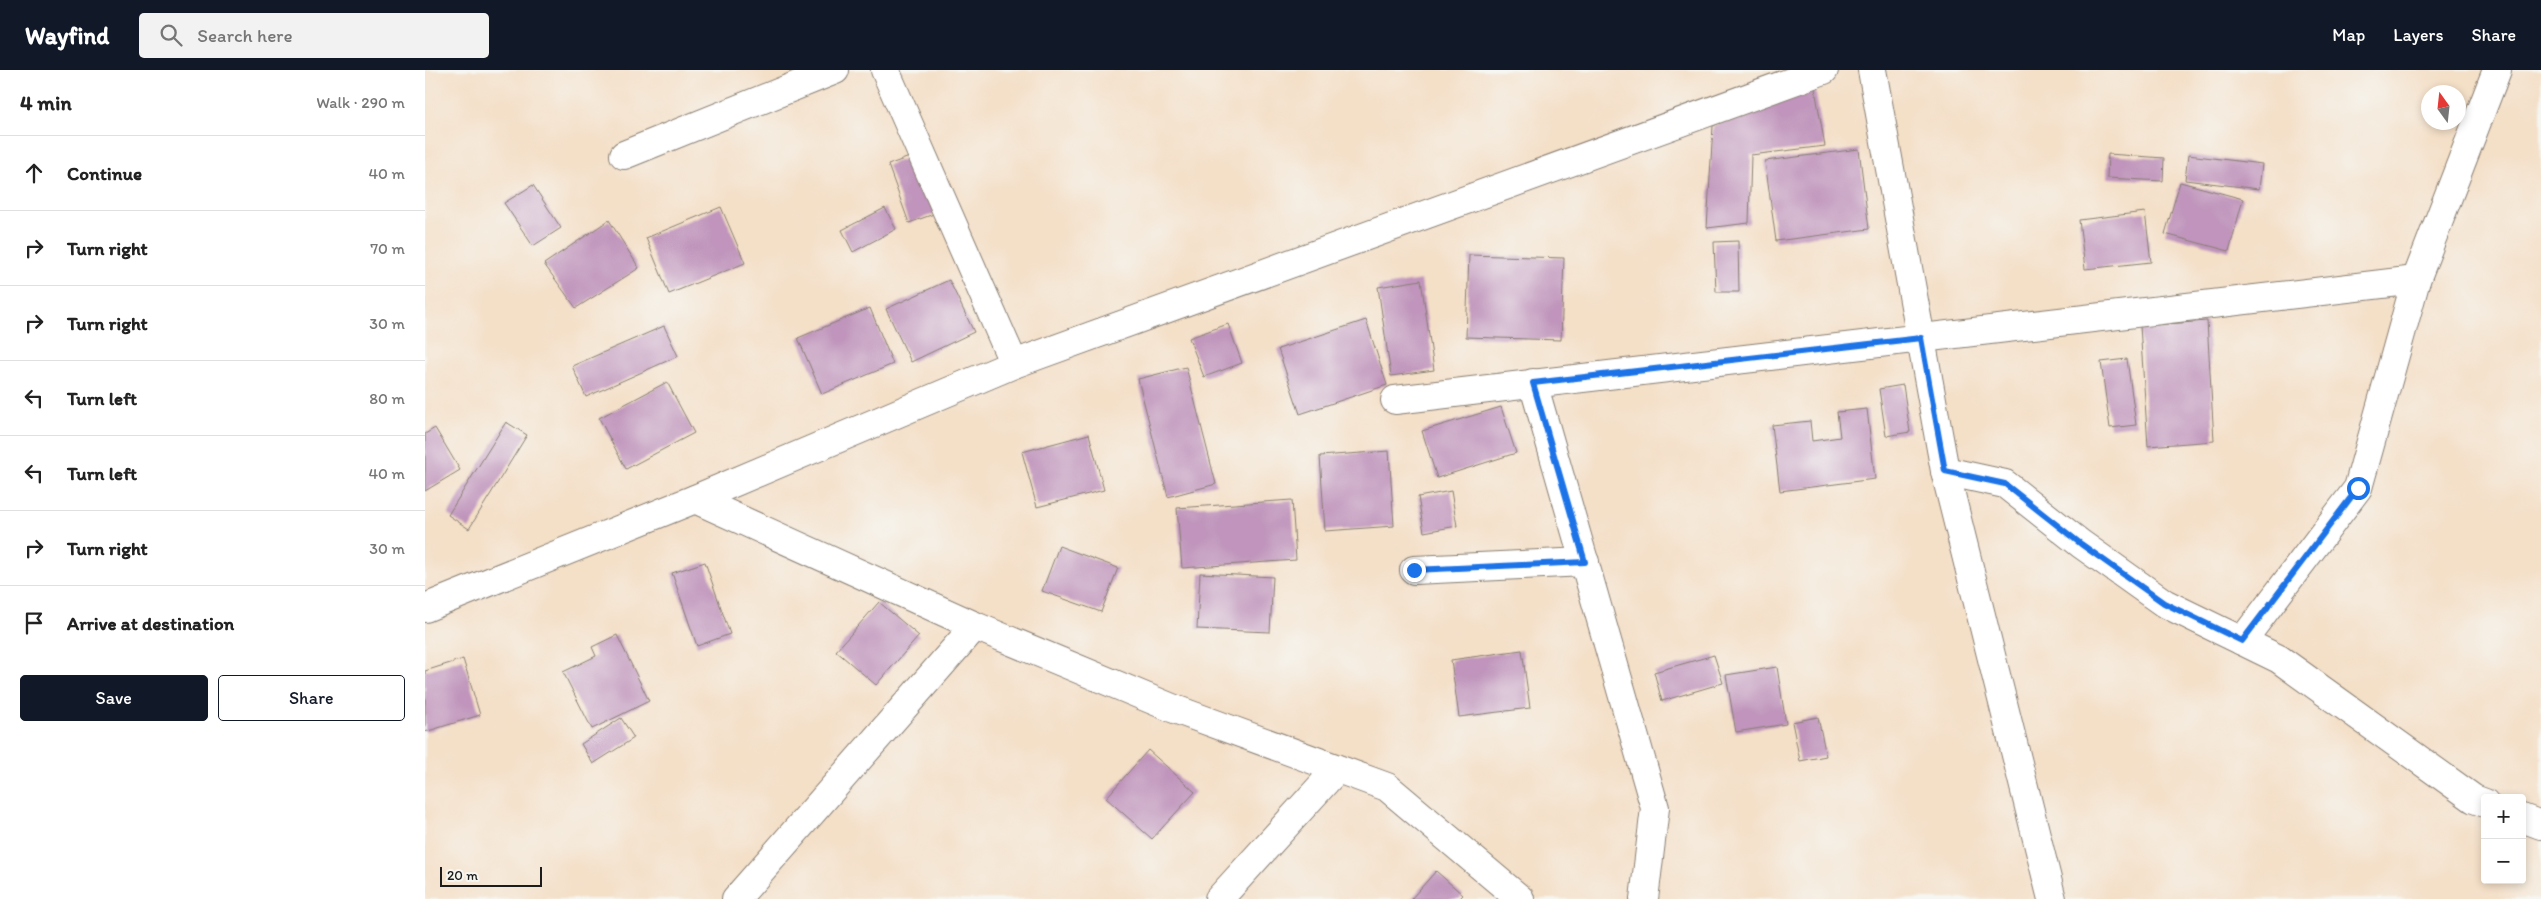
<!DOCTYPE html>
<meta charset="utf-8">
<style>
:root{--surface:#fff;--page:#f2f2f2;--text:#222;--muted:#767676;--line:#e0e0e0;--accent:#111827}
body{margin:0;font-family:Itim,sans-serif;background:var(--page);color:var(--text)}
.controls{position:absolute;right:15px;bottom:15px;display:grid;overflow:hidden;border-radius:5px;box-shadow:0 2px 8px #0003}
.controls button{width:45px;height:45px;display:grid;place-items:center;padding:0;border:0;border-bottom:1px solid var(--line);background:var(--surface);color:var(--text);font:25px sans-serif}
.compass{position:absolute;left:1996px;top:15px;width:45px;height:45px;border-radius:50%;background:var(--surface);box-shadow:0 2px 8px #0003;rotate:345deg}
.scale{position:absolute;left:15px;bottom:12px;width:102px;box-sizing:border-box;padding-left:5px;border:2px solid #1c1c1c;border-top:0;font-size:14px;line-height:18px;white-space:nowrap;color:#1c1c1c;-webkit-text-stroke:4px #f6f6f2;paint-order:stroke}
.stop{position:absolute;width:15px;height:15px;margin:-11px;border:4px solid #1a73e8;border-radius:50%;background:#fff}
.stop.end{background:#1a73e8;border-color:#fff;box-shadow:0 1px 5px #0008}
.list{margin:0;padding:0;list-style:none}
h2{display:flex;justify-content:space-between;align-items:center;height:65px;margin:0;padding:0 20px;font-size:21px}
h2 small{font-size:16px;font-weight:400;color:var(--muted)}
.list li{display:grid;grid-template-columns:32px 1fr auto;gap:15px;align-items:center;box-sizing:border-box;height:75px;padding:0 20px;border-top:1px solid var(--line)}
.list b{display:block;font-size:19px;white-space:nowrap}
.list em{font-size:16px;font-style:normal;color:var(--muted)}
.actions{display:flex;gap:10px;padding:15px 20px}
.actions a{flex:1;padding:11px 0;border:1px solid var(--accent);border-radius:5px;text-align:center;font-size:18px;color:var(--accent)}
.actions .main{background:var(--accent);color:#fff}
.icon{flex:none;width:28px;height:28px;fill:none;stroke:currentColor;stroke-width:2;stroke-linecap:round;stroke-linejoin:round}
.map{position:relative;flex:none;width:2116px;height:829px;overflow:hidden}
header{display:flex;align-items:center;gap:30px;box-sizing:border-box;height:70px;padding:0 25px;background:var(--accent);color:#fff}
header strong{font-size:24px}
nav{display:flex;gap:28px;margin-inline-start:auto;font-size:18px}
.search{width:350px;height:45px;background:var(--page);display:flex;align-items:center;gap:12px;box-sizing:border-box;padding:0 18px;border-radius:5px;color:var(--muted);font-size:19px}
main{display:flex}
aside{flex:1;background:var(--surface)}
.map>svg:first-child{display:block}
</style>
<header>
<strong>Wayfind</strong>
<div class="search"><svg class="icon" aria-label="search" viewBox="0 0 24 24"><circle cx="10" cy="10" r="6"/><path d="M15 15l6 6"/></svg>Search here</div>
<nav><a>Map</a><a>Layers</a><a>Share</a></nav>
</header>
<main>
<aside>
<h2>4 min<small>Walk · 290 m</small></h2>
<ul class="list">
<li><svg class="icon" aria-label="ahead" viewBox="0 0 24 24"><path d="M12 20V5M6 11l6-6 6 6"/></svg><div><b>Continue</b></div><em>40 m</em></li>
<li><svg class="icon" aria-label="right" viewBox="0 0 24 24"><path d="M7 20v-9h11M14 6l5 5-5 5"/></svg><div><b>Turn right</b></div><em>70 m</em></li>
<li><svg class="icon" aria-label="right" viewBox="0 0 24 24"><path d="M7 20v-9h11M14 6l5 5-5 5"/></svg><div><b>Turn right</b></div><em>30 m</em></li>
<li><svg class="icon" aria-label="left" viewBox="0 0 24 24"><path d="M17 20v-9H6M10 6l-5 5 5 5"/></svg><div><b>Turn left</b></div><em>80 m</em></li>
<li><svg class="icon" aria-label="left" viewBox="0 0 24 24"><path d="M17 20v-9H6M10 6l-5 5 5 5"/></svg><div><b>Turn left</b></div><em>40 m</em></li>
<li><svg class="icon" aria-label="right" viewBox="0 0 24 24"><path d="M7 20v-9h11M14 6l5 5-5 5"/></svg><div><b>Turn right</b></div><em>30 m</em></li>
<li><svg class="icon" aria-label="arrive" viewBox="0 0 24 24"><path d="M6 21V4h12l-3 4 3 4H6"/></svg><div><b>Arrive at destination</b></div></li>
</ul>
<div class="actions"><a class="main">Save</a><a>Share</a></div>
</aside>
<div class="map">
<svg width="2116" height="829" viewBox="0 0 2116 829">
<rect width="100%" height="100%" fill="#f6f6f2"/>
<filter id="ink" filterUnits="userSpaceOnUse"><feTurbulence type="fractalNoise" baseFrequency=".02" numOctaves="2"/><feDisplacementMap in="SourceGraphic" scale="10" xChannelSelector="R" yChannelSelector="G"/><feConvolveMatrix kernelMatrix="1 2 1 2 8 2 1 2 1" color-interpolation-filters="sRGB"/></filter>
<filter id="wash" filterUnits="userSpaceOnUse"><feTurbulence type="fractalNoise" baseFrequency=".0096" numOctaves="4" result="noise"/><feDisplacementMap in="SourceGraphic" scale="20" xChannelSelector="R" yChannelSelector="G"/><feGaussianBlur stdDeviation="1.12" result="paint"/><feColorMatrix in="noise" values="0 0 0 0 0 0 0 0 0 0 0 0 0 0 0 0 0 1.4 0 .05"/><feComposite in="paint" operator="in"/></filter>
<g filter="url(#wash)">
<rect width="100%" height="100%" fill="#f4dfc7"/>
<g id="blocks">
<!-- building -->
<g fill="#c094bc">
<path d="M 1389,13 L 1400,76 L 1326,85 L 1324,153 L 1282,158 L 1288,56 Z"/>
<path d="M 1434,79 L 1444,159 L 1351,171 L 1340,91 Z"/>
<path d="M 495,83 L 517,141 L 484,153 L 463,95 Z"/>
<path d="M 1683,84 L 1739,88 L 1738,111 L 1682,108 Z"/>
<path d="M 1763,85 L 1837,94 L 1834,119 L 1760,110 Z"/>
<path d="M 1755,112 L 1818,129 L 1804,181 L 1740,164 Z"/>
<path d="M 108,115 L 136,158 L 108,176 L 79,133 Z"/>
<path d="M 296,137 L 320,193 L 244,224 L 221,168 Z"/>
<path d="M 460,138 L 471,159 L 428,182 L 417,160 Z"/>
<path d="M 1720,142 L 1726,192 L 1660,199 L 1654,150 Z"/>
<path d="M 184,150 L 214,198 L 151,238 L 119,194 Z"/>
<path d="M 1313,171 L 1314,222 L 1291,222 L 1289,172 Z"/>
<path d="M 1044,185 L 1139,188 L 1136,270 L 1041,267 Z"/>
<path d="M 524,210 L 549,262 L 486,292 L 461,239 Z"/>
<path d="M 996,210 L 1009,300 L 966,306 L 953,217 Z"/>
<path d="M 445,238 L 468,294 L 397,324 L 373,268 Z"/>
<path d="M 941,250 L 962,315 L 875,344 L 853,279 Z"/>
<path d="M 1782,251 L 1789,371 L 1723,376 L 1715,256 Z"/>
<path d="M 803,254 L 817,293 L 779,307 L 764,268 Z"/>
<path d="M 239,256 L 253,286 L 161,327 L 147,296 Z"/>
<path d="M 1702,289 L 1711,355 L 1685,358 L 1676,292 Z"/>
<path d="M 761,297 L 791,414 L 743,427 L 713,309 Z"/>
<path d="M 242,312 L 269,363 L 201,399 L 174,348 Z"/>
<path d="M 1478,315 L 1485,362 L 1461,366 L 1454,319 Z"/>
<path d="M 1076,337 L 1091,383 L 1012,408 L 997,361 Z"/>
<path d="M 1442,339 L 1450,409 L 1355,421 L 1347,355 L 1385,351 L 1387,371 L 1415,367 L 1412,342 Z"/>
<path d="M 81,352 L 102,365 L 44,459 L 23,445 Z"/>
<path d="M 10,358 L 35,400 L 0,421 L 0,364 Z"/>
<path d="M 664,364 L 679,420 L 612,437 L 597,382 Z"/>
<path d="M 964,381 L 969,456 L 900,461 L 895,386 Z"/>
<path d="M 1026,421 L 1032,456 L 999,462 L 993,427 Z"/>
<path d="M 867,430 L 871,490 L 757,498 L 752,438 Z"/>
<path d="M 634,476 L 693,498 L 676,542 L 617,521 Z"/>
<path d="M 280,492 L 305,564 L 272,576 L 247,503 Z"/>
<path d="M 775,503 L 848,507 L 845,562 L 772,559 Z"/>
<path d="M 454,532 L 494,566 L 451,615 L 411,581 Z"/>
<path d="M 192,565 L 224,631 L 167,659 L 138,602 L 171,586 L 167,577 Z"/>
<path d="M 1097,580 L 1105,638 L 1034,647 L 1026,590 Z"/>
<path d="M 1289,585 L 1298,613 L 1237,631 L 1229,602 Z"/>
<path d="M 38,589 L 55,645 L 0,662 L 0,601 Z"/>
<path d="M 1352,597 L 1361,654 L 1311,662 L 1301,605 Z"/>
<path d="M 1393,647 L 1401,686 L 1375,691 L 1367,652 Z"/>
<path d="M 196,648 L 209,668 L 168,694 L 156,674 Z"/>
<path d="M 723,680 L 770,722 L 727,769 L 681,728 Z"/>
<path d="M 1011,801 L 1038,825 L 1034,829 L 986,829 Z"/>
</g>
</g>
</g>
<g filter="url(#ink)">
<use href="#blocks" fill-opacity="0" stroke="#887e72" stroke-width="1"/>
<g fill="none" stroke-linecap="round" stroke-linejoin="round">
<!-- minor casing -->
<g stroke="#887e72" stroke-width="30">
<g id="minor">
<path d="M 460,0 L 589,294"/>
<path d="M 1447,0 L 1520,401 L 1627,829"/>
<path d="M 199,85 L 410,0"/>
<path d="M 1108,313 L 1230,738 L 1219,829"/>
<path d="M 970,330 L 1991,210"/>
<path d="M 1520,401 L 1580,414 L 1656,474 L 1739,533 L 1854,589 L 2049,729 L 2060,733"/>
<path d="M 270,429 L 550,556 L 747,638 L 962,717 L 1095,829"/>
<path d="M 989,500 L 1160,492"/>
<path d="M 0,538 L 270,429 L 589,294 L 1399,0"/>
<path d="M 1817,571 L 1933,418 L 1991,210 L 2072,0"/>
<path d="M 2097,748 L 2116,755"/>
<path d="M 311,829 L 550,556"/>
<path d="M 794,829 L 912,699"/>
</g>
</g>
<!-- minor -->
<use href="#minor" stroke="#fff" stroke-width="28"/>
</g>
</g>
<g fill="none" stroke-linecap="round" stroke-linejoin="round" filter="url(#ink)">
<!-- route -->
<path stroke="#1a73e8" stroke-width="6" d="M 989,500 L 1160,492 L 1108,313 L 1496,268 L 1520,401 L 1580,414 L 1656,474 L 1739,533 L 1817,571 L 1933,418"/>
</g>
</svg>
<div class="controls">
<button>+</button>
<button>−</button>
</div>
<svg class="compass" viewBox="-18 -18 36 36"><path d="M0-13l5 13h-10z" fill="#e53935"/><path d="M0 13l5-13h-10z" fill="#767676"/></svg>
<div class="scale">20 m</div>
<div class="stop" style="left:1933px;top:418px"></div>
<div class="stop end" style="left:989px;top:500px"></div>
</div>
</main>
